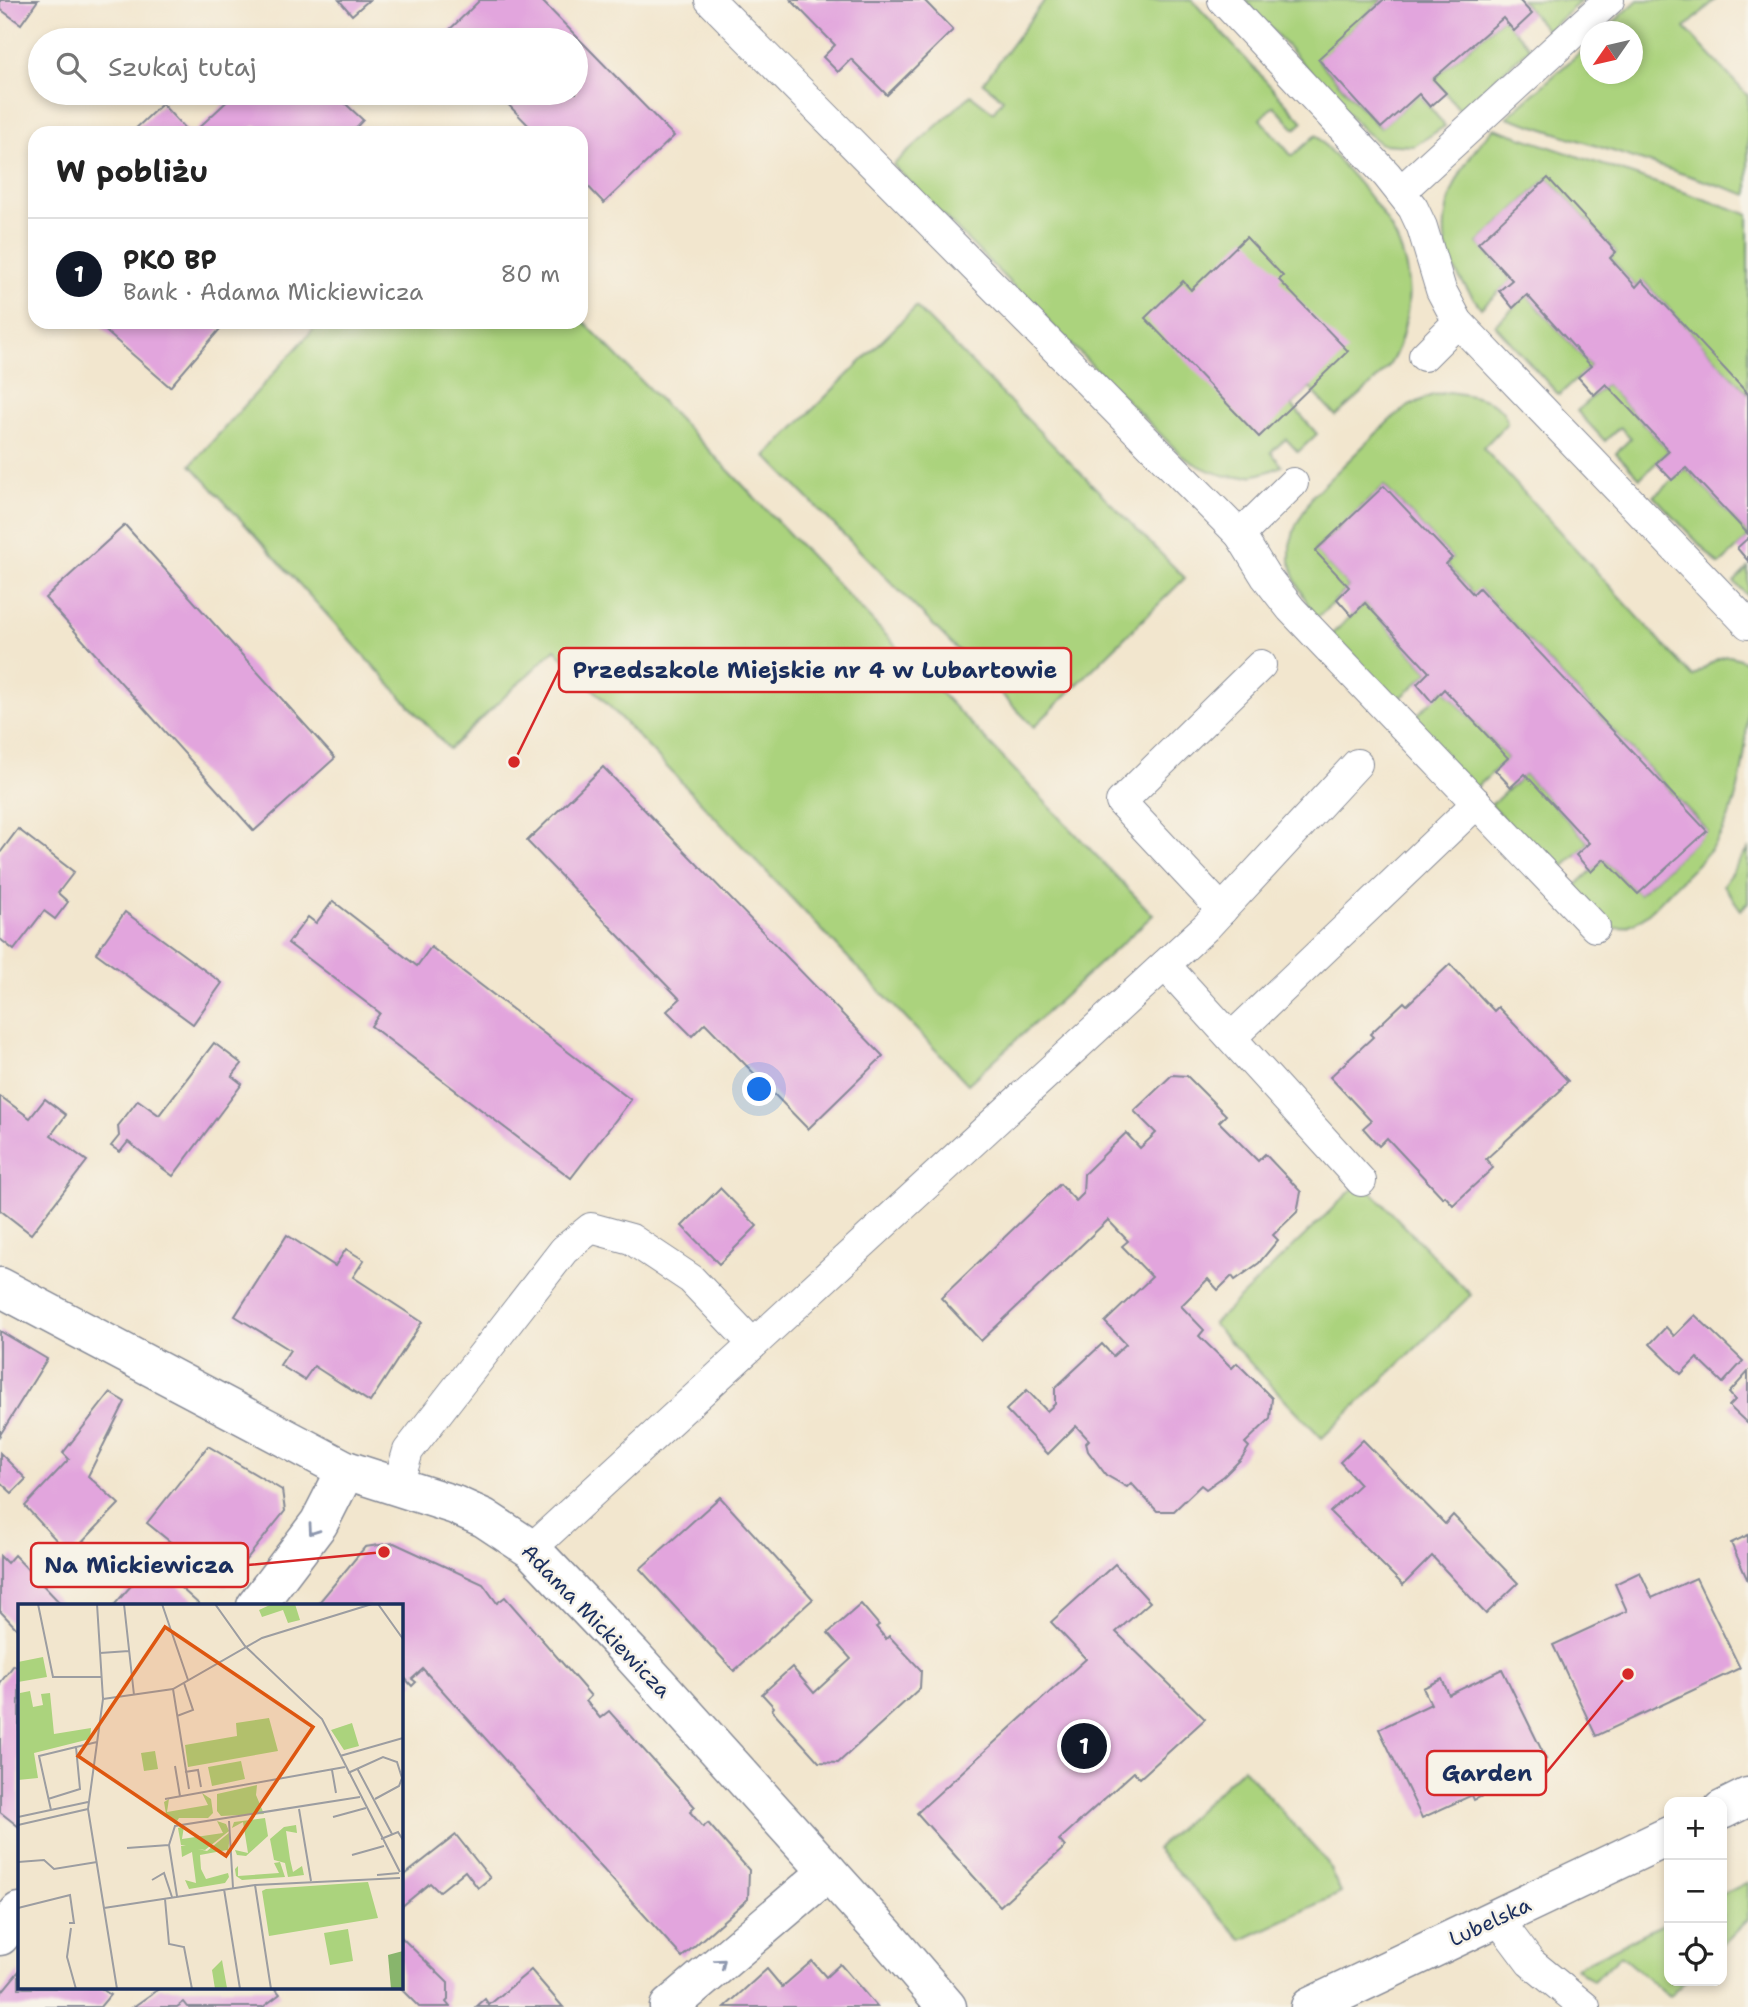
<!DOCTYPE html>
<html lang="pl">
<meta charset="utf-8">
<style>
:root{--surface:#fff;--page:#f6f6f6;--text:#222;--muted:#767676;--line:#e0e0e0;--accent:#111827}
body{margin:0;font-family:"Shantell Sans",sans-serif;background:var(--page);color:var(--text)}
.controls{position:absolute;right:21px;bottom:21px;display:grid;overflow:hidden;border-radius:14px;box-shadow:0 4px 10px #0003}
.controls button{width:63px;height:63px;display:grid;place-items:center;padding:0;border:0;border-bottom:2px solid var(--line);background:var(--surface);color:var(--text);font:35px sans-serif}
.compass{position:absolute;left:1580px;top:21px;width:63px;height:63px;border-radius:50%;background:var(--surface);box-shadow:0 4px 10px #0003;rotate:236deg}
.you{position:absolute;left:760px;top:1090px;width:24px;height:24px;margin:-18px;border:5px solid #fff;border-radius:50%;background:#1a73e8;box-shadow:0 0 0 10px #1a73e833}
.badge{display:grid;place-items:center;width:46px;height:46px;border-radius:50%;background:var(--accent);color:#fff;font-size:23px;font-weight:700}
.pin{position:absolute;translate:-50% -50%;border:4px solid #fff;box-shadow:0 2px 7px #0006}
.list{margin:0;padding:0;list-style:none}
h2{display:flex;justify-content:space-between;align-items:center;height:91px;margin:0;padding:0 28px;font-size:30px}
h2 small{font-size:23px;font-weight:400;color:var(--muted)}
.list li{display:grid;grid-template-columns:46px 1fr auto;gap:21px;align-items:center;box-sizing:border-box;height:112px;padding:0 28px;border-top:2px solid var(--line)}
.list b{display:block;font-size:26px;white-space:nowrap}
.list p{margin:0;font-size:23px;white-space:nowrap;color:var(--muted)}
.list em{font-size:23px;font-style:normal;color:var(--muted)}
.icon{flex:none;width:38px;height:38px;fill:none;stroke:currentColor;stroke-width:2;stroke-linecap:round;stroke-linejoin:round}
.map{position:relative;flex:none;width:1748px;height:2007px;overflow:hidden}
.search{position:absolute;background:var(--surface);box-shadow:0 4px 10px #0003;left:28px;top:28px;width:560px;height:77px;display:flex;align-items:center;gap:18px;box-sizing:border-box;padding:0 24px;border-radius:38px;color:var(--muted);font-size:26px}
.panel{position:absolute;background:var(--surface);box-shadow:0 4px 10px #0003;left:28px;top:126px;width:560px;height:203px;border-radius:21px}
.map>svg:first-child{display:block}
</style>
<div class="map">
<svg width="1748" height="2007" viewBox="0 0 1748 2007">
<rect width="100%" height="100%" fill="#f7f3e8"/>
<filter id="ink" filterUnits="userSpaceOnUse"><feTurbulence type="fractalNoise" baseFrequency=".0143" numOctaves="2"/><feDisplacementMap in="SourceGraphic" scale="14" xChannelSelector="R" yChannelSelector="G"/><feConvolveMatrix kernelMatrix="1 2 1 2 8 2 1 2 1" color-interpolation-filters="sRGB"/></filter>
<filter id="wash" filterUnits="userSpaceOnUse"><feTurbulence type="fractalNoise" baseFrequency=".00686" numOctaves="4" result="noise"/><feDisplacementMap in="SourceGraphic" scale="28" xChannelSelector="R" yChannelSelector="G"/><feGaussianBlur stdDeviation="1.57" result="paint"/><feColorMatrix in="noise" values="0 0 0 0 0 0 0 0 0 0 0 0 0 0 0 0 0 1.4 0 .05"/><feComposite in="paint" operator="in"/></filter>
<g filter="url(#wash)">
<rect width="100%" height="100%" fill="#f2e6ce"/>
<!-- green -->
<g fill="#abd37d" stroke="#63816e" stroke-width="2">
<path d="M 1045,0 L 1192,0 L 1303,122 L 1295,129 L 1274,106 L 1260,119 L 1292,156 L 1316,135 C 1362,189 1419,236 1407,313 C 1404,331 1400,349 1390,364 C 1380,380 1351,402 1336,416 L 1310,388 L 1292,405 L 1317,434 L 1298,452 L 1286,439 L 1271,452 L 1282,466 C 1242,484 1218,479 1182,456 L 893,165 L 971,95 L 993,112 L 1003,99 L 983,83 Z"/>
<path d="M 1245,0 L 1383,0 L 1318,60 L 1380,128 L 1419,94 L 1445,126 L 1414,146 L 1381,144 L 1363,130 Z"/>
<path d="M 1521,0 L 1582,0 L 1547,31 Z"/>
<path d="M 1638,0 L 1715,0 L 1685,28 L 1748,96 L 1748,195 L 1507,117 L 1585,48 L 1590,54 L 1590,74 L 1632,74 L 1632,32 L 1604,31 Z"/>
<path d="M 1503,18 L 1530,48 L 1460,110 L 1433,79 Z"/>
<path d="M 1494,128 L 1748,214 L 1748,394 L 1643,281 L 1636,287 L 1610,258 L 1616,252 L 1548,178 L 1478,243 L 1512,280 L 1481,308 C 1468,290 1450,268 1446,246 C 1438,203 1465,157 1494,128 Z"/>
<path d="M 1527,295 L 1591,366 L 1559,395 L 1495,325 Z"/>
<path d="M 916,307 L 1185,578 L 1034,727 L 766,456 Z"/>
<path d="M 581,319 L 735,477 L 1153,915 L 968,1084 L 555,649 L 449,749 L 191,465 L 320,322 L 581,322 Z"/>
<path d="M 1606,384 L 1669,451 L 1640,478 L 1616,453 L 1631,438 L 1620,427 L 1605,441 L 1577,411 Z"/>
<path d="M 1449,392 C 1469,395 1505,399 1507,423 L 1483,448 L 1693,677 C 1713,662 1723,646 1748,664 C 1748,725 1748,789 1717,841 C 1705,858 1688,873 1673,888 C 1654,907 1642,926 1613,929 L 1603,923 L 1571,890 L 1604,859 L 1639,894 L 1707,830 L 1480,589 L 1473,594 L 1446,564 L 1452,558 L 1384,486 L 1315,550 L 1349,587 L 1316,619 L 1296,582 L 1290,561 L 1290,545 L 1296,525 L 1313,495 L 1389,421 L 1409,406 L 1430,396 Z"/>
<path d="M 1686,468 L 1748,534 L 1748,538 L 1719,565 L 1654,496 Z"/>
<path d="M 1748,568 L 1748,596 L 1734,582 Z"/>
<path d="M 1365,603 L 1429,672 L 1395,703 L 1332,634 Z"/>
<path d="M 1444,689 L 1508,758 L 1475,789 L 1410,722 Z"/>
<path d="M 1525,774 L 1589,843 L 1555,874 L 1491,805 Z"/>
<path d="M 1748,849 L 1748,902 L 1741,910 L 1723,885 Z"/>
<path d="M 1361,1181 L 1471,1295 L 1322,1438 L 1213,1324 Z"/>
<path d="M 1243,1768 L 1327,1862 L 1341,1893 L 1242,1940 L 1156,1849 Z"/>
<path d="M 1748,1882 L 1748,1919 L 1722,1945 L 1722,1895 Z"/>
<path d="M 1669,1921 L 1669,1981 L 1685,1981 L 1669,1997 L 1621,1955 L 1593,1981 L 1576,1967 Z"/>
</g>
<g id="blocks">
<!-- building -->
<g fill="#e2a5dd">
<path d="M 0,0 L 38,0 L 21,24 L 0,9 Z"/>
<path d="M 339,0 L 369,0 L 352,15 Z"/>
<path d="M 480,0 L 541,0 L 674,136 L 604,203 L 581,179 L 581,133 L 536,133 L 497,93 L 576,93 L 576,40 L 445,40 L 442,37 Z"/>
<path d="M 791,0 L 924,0 L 953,30 L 887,95 L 851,59 L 838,72 L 823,57 L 835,45 Z"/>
<path d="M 1383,0 L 1519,0 L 1532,14 L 1514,31 L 1503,18 L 1433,79 L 1446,93 L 1430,107 L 1419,94 L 1381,128 L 1318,59 Z"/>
<path d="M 236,93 L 334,93 L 363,120 L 351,133 L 264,133 L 256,125 L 247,133 L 193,133 Z"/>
<path d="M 162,104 L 189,133 L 133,133 L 132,132 Z"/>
<path d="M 1548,178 L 1616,252 L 1610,258 L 1636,287 L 1642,280 L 1748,394 L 1748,534 L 1686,468 L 1672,480 L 1656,463 L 1669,451 L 1606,384 L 1594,395 L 1578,377 L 1591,366 L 1527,295 L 1513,308 L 1499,291 L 1512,280 L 1478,243 Z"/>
<path d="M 1246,237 L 1283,276 L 1279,280 L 1348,351 L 1259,437 L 1145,318 L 1183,281 L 1191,290 Z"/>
<path d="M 107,322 L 226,322 L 170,387 L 102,328 Z"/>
<path d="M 1384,486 L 1452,558 L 1446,564 L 1473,594 L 1479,588 L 1707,831 L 1638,894 L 1604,859 L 1591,872 L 1576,855 L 1589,843 L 1525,774 L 1511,787 L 1495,770 L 1508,758 L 1444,689 L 1432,702 L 1417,684 L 1429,672 L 1365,603 L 1352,616 L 1337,599 L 1349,587 L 1315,551 Z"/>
<path d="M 125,525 L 335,758 L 254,831 L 45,598 Z"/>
<path d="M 1748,538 L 1748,561 L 1737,548 Z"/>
<path d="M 603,767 L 883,1056 L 808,1129 L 705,1023 L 692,1036 L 667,1011 L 680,999 L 527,841 Z"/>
<path d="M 18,829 L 74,872 L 58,893 L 68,902 L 55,919 L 44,911 L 14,950 L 0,939 L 0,853 Z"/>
<path d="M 333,901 L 417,966 L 431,947 L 631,1100 L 571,1178 L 371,1026 L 380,1013 L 288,943 L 308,917 L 316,923 Z"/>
<path d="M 125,912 L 222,983 L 193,1024 L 96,953 Z"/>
<path d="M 1450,964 L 1494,1011 L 1498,1007 L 1568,1081 L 1560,1089 L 1561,1090 L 1486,1159 L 1493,1168 L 1453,1205 L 1445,1196 L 1443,1198 L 1387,1138 L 1379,1146 L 1363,1128 L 1371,1121 L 1330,1077 L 1373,1037 L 1370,1034 L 1404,1002 L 1407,1005 Z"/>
<path d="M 214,1043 L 242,1064 L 232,1076 L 242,1084 L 173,1176 L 128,1142 L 120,1152 L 111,1146 L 119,1136 L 118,1126 L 138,1100 L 159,1115 Z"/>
<path d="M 1172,1075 L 1187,1076 L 1226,1115 L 1219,1122 L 1258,1161 L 1265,1154 L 1301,1192 L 1297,1212 L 1273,1235 L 1278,1240 L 1259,1263 L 1235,1280 L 1232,1276 L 1218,1290 L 1208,1279 L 1181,1306 L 1204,1330 L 1199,1336 L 1232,1368 L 1237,1363 L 1272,1398 L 1270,1419 L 1245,1443 L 1249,1447 L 1241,1459 L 1224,1476 L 1206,1489 L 1201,1485 L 1174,1511 L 1157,1511 L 1131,1483 L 1127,1487 L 1106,1475 L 1088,1451 L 1086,1443 L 1089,1440 L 1076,1426 L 1048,1454 L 1006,1410 L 1027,1390 L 1047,1411 L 1055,1404 L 1055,1388 L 1102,1344 L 1113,1356 L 1126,1344 L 1105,1322 L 1152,1277 L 1122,1246 L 1128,1241 L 1108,1220 L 981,1341 L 941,1298 L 1060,1184 L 1076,1201 L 1083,1194 L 1084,1174 L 1126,1133 L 1140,1148 L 1156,1133 L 1134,1111 Z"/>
<path d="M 0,1096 L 30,1118 L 45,1099 L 66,1115 L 51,1135 L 87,1161 L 31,1234 L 0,1210 Z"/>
<path d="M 720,1188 L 757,1226 L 719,1264 L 682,1226 Z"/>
<path d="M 287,1235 L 335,1266 L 346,1249 L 364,1260 L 353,1277 L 422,1322 L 370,1402 L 314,1366 L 304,1380 L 280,1365 L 290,1350 L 235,1316 Z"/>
<path d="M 1695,1315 L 1743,1361 L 1723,1383 L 1697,1358 L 1681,1374 L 1650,1344 L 1666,1327 L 1674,1336 Z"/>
<path d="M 0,1331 L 47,1359 L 0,1435 Z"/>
<path d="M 1748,1372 L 1748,1424 L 1729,1406 L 1735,1400 L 1729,1393 Z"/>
<path d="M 110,1393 L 125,1402 L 88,1476 L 119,1504 L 70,1555 L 25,1506 L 69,1459 L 63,1453 Z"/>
<path d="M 1363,1440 L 1445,1524 L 1453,1515 L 1518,1583 L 1486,1614 L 1432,1556 L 1403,1585 L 1330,1512 L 1360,1484 L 1340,1462 Z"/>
<path d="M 208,1446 L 282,1490 L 285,1511 L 225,1586 L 147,1523 Z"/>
<path d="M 0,1453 L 26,1479 L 12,1493 L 0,1482 Z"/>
<path d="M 720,1497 L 813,1599 L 734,1671 L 640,1569 Z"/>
<path d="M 1748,1535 L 1748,1581 L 1731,1543 Z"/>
<path d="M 394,1543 L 483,1584 L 497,1603 L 505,1597 L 591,1696 L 586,1701 L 600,1718 L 609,1711 L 695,1807 L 690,1812 L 703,1827 L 708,1823 L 749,1870 L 748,1899 L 682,1957 L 423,1669 L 412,1679 L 416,1682 L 412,1686 L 401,1674 L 401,1606 L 316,1606 L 365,1547 Z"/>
<path d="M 14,1555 L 63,1606 L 19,1606 L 19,1631 L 0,1611 L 0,1556 L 7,1563 Z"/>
<path d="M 152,1562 L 201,1606 L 117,1606 L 115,1604 Z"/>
<path d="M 1115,1564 L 1150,1602 L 1116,1632 L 1205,1719 L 1140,1778 L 1134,1772 L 1059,1840 L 1065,1847 L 1000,1906 L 917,1813 L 1086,1659 L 1051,1622 Z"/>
<path d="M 1640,1572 L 1652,1598 L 1696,1578 L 1740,1668 L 1596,1736 L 1553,1645 L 1627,1611 L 1615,1584 Z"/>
<path d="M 861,1604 L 879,1625 L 876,1627 L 886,1639 L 889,1636 L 921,1670 L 920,1688 L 838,1763 L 819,1762 L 772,1710 L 774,1707 L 762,1694 L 792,1667 L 814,1693 L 851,1659 L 828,1633 Z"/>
<path d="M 14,1665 L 19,1669 L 19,1827 L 0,1812 L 0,1683 Z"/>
<path d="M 1502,1669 L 1546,1759 L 1496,1784 L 1499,1788 L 1474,1800 L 1472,1795 L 1422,1818 L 1379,1729 L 1431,1704 L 1423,1688 L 1442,1679 L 1449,1695 Z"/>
<path d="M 456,1835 L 490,1878 L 478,1888 L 465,1871 L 439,1892 L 430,1883 L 401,1907 L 401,1878 Z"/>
<path d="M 401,1937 L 448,1983 L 448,2000 L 446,2002 L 450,2007 L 419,2007 L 401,1989 Z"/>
<path d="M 812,1961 L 826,1977 L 840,1964 L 877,2007 L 725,2007 L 767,1969 L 782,1987 Z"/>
<path d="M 531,1970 L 563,2007 L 476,2007 L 485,1999 L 489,2005 Z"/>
<path d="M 19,1971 L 19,1988 L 101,1988 L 110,1995 L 100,2007 L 0,2007 L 0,1994 Z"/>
<path d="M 160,1988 L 275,1988 L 280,1994 L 263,2007 L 188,2007 L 184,2002 L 177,2007 L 133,2007 Z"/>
</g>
</g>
</g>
<g filter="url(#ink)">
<use href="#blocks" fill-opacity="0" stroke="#868a96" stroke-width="2"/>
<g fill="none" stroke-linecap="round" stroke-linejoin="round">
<!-- lane casing -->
<g stroke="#868a96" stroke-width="32">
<g id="lane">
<path d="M 710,0 L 1240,535 L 1266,577 L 1291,609 L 1595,927"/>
<path d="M 1223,0 L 1387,175 L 1413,208 L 1422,227 L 1441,290 L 1458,322 L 1748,624"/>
<path d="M 1401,191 L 1609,0"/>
<path d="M 1424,356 L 1458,322"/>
<path d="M 1240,535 L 1293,483"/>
<path d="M 1222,910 L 1121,802 L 1261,665"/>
<path d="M 1165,965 L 1361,1181"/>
<path d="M 1232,1037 L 1477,803"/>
<path d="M 398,1485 L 408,1451 L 564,1250 L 591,1228 L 631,1239 L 691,1279 L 753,1344"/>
<path d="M 531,1549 L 1207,926 L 1357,764"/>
<path d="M 1497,1918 L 1530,1962 L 1585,2007"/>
</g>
</g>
<!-- street casing -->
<g stroke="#868a96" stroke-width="41">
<g id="street">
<path d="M 0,1287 L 346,1470 L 455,1505 L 484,1518 L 531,1549 L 632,1655 L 887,1937 L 947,2007"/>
<path d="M 256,1606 L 319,1523 L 346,1470"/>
<path d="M 0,1936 L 19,1912"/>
<path d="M 669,2007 L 828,1872"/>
</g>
</g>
<!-- secondary casing -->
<g stroke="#868a96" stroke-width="41">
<g id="secondary">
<path d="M 1722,1810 L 1748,1797"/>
<path d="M 1310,2007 L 1669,1836"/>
</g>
</g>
<!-- lane -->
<use href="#lane" stroke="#fff" stroke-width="30"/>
<!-- street -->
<use href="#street" stroke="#fff" stroke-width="38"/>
<!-- secondary -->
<use href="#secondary" stroke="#fff" stroke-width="38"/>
</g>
<!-- one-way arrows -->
<defs><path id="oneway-chevron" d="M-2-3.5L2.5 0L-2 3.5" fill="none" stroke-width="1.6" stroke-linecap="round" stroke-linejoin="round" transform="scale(1.75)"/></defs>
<g stroke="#8d97ae">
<use href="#oneway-chevron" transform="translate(313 1530) rotate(125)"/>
<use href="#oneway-chevron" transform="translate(721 1963) rotate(-40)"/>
</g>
</g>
<g text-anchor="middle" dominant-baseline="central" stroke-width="5" stroke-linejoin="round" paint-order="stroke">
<!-- street labels -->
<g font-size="21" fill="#1b2f5e" stroke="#f7f3e8">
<text transform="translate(596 1621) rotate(46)">Adama Mickiewicza</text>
<text transform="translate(1490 1922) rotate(-25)">Lubelska</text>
</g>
</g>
<!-- overview -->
<g transform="translate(18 1604)">
<rect width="385" height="385" fill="#f2e6ce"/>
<path d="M 254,0 L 277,0 L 282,16 L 270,19 L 265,6 L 244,13 L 241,6 ZM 25,53 L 29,73 L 0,78 L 0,58 ZM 12,87 L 15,103 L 25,101 L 23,90 L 32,89 L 36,130 L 73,124 L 72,135 L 16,149 L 20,174 L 0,176 L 2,89 ZM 251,114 L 260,147 L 170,163 L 167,141 L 219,132 L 218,119 ZM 334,119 L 341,142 L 326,146 L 313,126 ZM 137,147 L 140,165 L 126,167 L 123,149 ZM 223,157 L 227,175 L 194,182 L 190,163 ZM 239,181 L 238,191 L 246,210 L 203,212 L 199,207 L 199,190 ZM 184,189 L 193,195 L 195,209 L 190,214 L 161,214 L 157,220 L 148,210 L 146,198 L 151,195 L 149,208 L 190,201 ZM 247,214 L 250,232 L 228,252 L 219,251 L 217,246 L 230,249 L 225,218 L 214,224 L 216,218 ZM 199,217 L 208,220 L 211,227 L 187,246 L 180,245 L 189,247 L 212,228 L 210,250 L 209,246 L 182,251 L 183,265 L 188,275 L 210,269 L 211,273 L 207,279 L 171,285 L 167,276 L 178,279 L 174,248 L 164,253 L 163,242 L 168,242 L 163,241 L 160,224 L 166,222 L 164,235 L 205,229 ZM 278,221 L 279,229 L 268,227 L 272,255 L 275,268 L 284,262 L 286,271 L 270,273 L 267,259 L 256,256 L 252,235 L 266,223 ZM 262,258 L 267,273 L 224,276 L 218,272 L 217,265 L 220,262 L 220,272 L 261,269 L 256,259 ZM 350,278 L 360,314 L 251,332 L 244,287 L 248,285 ZM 330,325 L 335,357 L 312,361 L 306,329 ZM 204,356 L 209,384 L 197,385 L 194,366 Z" fill="#abd37d"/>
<path d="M 385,347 L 385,385 L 373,385 L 370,351 Z" fill="#88b56c"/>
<path fill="none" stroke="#9c9da1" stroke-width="2" d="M 20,0 L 35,73 L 84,73M 79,0 L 85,95 L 70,205 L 99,385M 106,0 L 116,91M 144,0 L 170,76M 197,0 L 227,42 L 304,115 L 382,268M 360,0 L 385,35M 82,49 L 111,47M 155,85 L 171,185M 85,95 L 155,85 L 244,34 L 354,0M 159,112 L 175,106 L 166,79M 322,152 L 385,134M 157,162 L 162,192M 339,164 L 374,230M 314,166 L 318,189M 167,168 L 180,166 L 183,183M 330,169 L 365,153 L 379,158 L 384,174 L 381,182 L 357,195M 30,195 L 62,185 L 58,143 L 79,138M 147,195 L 327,163M 281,205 L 293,277M 33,206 L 21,152 L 58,143M 0,213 L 70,198M 315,213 L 348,204M 211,217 L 215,284M 0,221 L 70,205M 363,235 L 380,228 L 385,236M 109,244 L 151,241M 334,251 L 366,242M 0,258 L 26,256 L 36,265 L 79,258M 359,271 L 381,269M 134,276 L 146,269 L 154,293M 237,281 L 253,385M 206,285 L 222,385M 159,292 L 151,241 L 157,222 L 342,193M 147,295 L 151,340 L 166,343 L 174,385M 0,304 L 52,291 L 56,319 L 51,319M 86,304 L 237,281 L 382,274M 53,324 L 49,353 L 58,385"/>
<path fill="#de5710" fill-opacity="0.15" stroke="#de5710" stroke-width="3.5" d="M 147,23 L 295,123 L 208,252 L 60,152 Z"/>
<rect width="385" height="385" fill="none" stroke="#1b2f5e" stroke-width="3.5"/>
</g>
<!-- callouts -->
<path fill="none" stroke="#d62828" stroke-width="2.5" d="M514 762L559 670M384 1552L248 1565M1628 1674L1546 1773"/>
<g fill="#d62828" stroke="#f7f3e8" stroke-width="2.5">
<circle cx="514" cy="762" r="7"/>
<circle cx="384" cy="1552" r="7"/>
<circle cx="1628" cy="1674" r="7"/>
</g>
<g fill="#f7f3e8" stroke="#d62828" stroke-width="2.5">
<rect x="559" y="648" width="512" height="44" rx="7"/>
<rect x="31" y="1543" width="217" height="44" rx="7"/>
<rect x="1427" y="1751" width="119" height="44" rx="7"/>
</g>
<g font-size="23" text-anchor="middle" font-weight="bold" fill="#1b2f5e">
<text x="815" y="678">Przedszkole Miejskie nr 4 w Lubartowie</text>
<text x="139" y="1573">Na Mickiewicza</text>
<text x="1487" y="1781">Garden</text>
</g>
</svg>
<div class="controls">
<button>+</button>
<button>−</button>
<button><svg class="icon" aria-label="locate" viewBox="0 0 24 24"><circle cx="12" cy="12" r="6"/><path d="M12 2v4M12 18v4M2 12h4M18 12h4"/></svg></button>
</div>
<svg class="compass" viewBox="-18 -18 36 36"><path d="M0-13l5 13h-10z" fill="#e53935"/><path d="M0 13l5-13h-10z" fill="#767676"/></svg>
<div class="you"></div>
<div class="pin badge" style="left:1084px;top:1746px">1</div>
<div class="search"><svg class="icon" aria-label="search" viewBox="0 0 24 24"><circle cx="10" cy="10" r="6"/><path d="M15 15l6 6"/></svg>Szukaj tutaj</div>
<section class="panel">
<h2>W pobliżu<small></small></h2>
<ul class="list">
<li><span class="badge">1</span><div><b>PKO BP</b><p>Bank · Adama Mickiewicza</p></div><em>80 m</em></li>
</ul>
</section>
</div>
